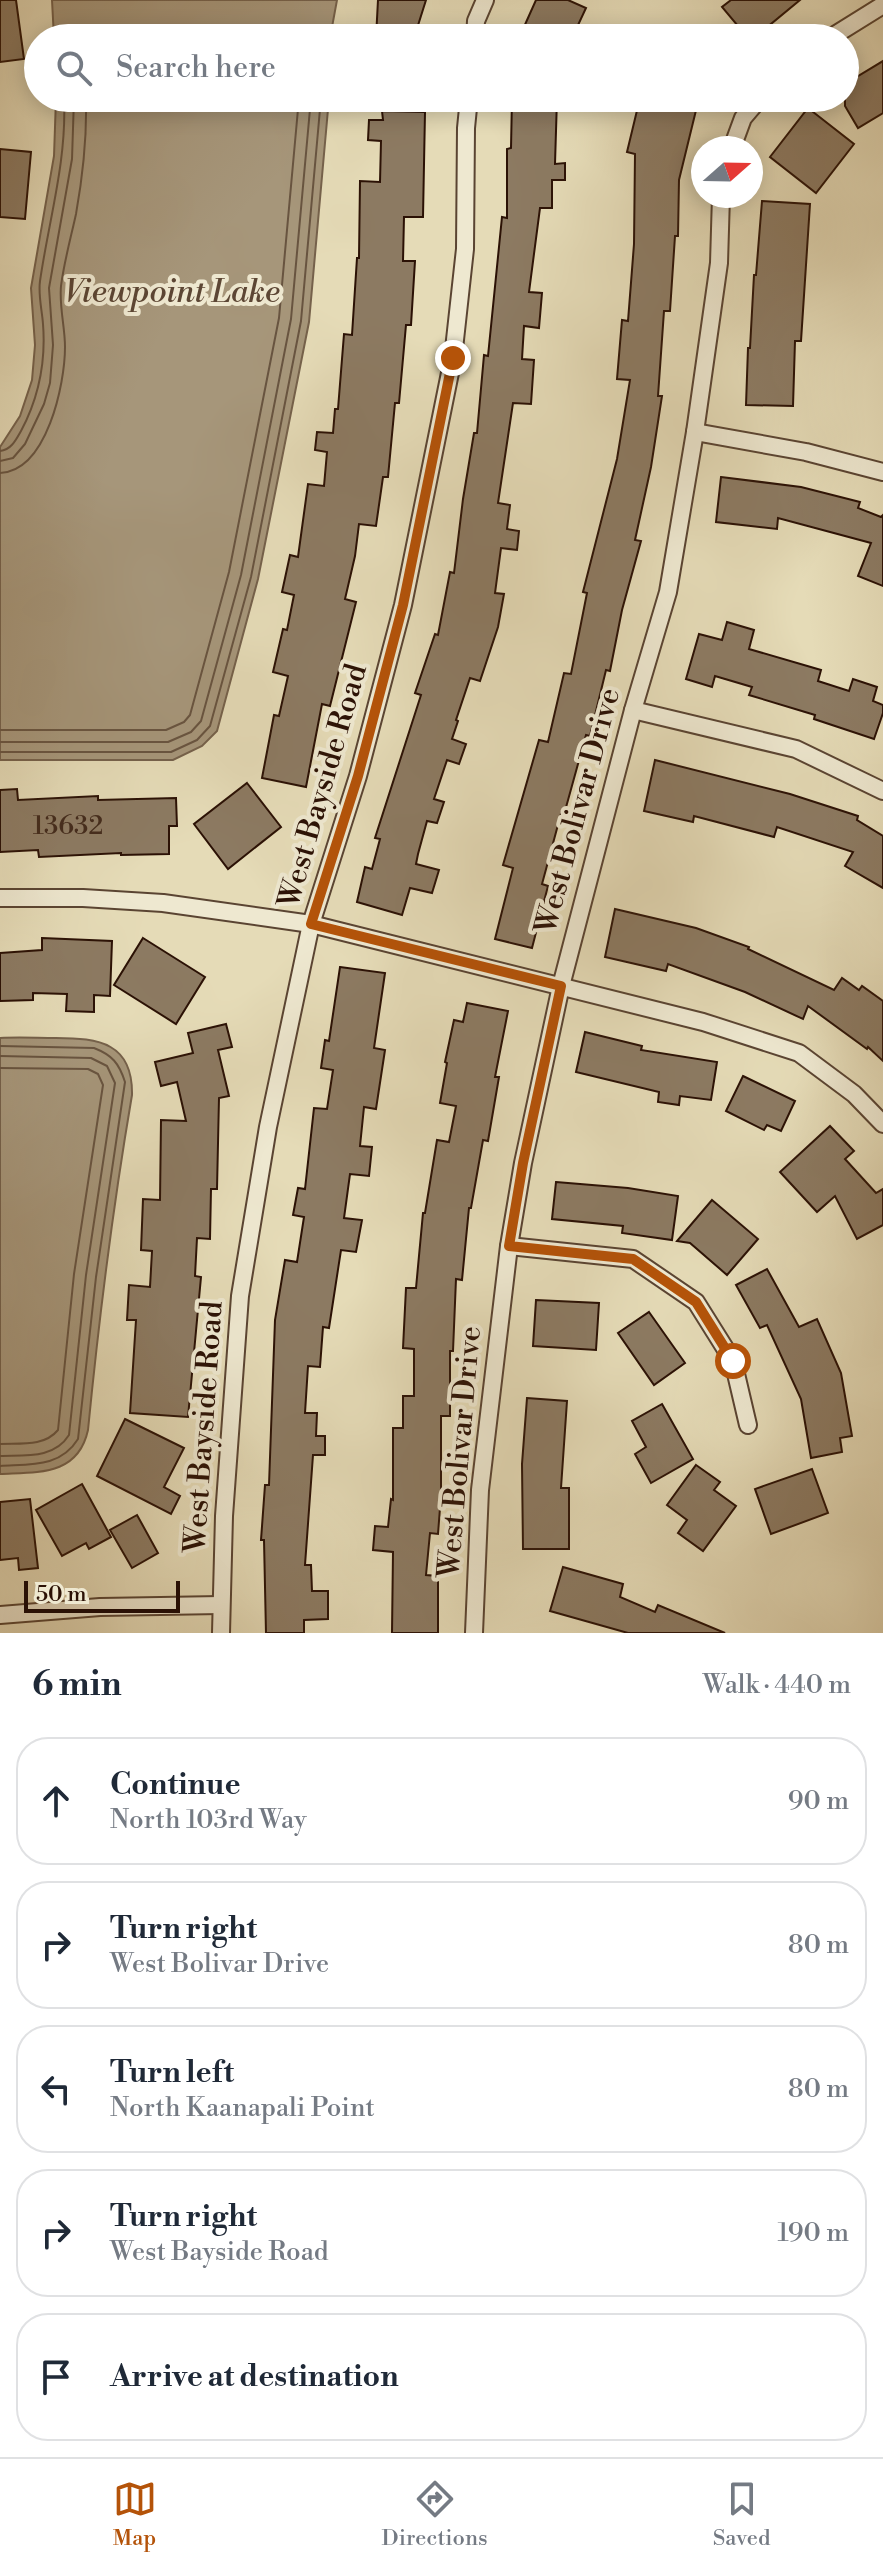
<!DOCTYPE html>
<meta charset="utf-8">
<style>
:root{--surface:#fff;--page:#f2f2f3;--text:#1f2937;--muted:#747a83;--line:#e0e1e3;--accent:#b45309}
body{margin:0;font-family:"Libre Bodoni",serif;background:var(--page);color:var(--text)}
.compass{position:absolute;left:691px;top:136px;width:72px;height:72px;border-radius:50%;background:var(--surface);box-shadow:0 4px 20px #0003;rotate:70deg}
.scale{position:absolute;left:24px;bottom:20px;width:156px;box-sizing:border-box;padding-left:8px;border:4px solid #2b1105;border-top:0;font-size:22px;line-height:28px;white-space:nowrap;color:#2b1105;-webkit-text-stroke:6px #eee8d0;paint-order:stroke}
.stop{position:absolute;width:24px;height:24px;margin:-18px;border:6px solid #b45309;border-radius:50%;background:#fff}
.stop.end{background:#b45309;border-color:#fff;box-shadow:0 2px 8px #0008}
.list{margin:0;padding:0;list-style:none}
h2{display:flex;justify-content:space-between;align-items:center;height:104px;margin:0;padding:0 32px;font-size:34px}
h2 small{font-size:26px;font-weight:400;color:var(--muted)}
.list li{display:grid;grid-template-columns:52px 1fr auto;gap:24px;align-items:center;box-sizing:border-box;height:128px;margin:0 16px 16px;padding:0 16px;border:2px solid var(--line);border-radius:32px}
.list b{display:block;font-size:30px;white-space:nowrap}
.list p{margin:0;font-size:26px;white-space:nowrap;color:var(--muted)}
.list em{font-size:26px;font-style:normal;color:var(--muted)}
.icon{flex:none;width:44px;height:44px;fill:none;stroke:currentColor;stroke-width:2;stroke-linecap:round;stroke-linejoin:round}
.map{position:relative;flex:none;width:883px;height:1633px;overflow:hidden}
.search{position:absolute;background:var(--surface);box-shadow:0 4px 20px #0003;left:24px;right:24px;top:24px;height:88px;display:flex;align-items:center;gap:20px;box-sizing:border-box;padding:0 28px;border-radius:44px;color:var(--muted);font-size:30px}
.sheet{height:824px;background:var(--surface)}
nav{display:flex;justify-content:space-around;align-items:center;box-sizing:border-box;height:112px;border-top:2px solid var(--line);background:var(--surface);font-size:22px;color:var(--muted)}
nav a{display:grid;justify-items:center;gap:4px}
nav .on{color:var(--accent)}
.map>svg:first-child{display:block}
</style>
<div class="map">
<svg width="883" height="1633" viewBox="0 0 883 1633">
<rect width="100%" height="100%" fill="#e5dbb7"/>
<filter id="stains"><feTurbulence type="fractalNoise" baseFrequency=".0025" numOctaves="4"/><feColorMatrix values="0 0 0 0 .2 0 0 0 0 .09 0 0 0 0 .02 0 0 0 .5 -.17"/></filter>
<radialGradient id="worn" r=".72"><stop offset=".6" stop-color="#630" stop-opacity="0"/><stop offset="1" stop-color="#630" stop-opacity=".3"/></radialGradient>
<!-- water -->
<g fill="#a6967a" stroke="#75614b" stroke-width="2">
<path d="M 52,0 L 337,0 L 330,38 L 54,38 Z"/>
<path d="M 56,98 L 329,98 L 309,322 L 258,579 L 217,731 L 202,746 L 173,760 L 0,760 L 0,447 L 20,416 L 32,380 L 35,345 L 31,288 L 54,156 Z"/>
<path d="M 0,1038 C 19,1037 37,1038 56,1038 C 99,1038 133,1043 132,1095 C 113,1206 99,1318 88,1430 C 78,1476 38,1472 0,1474 Z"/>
</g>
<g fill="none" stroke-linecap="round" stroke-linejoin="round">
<!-- shore -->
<g stroke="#685440" stroke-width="2">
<path d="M 0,451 C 11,450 16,440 21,431 C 39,397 46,362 43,324 C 42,310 38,295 40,281 C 49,219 67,161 64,98"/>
<path d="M 0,461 L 13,458 L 25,444 L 44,404 L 50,383 L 53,345 L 49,288 L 72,159 L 74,98"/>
<path d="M 0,473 C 47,471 65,384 65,347 C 65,327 59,306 61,286 C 64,262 71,237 76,214 C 83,175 87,137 86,98"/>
<path d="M 0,730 L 166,730 L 184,722 L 190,715 L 229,572 L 279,318 L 299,98"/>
<path d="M 0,742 L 168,742 L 191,732 L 201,721 L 241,575 L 291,319 L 311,98"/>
<path d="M 0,752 L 171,752 L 197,740 L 210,726 L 251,577 L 301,321 L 321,98"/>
<path d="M 0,1046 L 94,1048 C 112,1055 119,1063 125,1082 L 96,1277 L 78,1439 C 60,1468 30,1464 0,1466"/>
<path d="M 0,1056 L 91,1058 L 107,1066 L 115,1083 L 86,1275 L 69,1435 C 54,1459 25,1455 0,1456"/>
<path d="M 0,1068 L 88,1069 L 98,1074 L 103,1085 L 74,1274 L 58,1430 C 44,1447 20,1443 0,1444"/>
</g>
</g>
<!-- building -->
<g fill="#8c7a62" stroke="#2b1105" stroke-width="2">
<path d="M 0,0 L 16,0 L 24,59 L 0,62 Z"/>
<path d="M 378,0 L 426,0 L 414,38 L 376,38 Z"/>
<path d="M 536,0 L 568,0 L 586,8 L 572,38 L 519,38 Z"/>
<path d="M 731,0 L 800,0 L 754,38 L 748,38 L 722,7 Z"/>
<path d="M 883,61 L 883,113 L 858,128 L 845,106 L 845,84 Z"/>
<path d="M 512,98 L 557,98 L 555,164 L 565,163 L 565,180 L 552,180 L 552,208 L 540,208 L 529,292 L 542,293 L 539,328 L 524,326 L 522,359 L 534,360 L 531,404 L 513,403 L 498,503 L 510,505 L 507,529 L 519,531 L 517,550 L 501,548 L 495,593 L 504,594 L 498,627 L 480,681 L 470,678 L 456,720 L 458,721 L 452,739 L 466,744 L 459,764 L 447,760 L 434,799 L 444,802 L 437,823 L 427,821 L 418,854 L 416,864 L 439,870 L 432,893 L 410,888 L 402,915 L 357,902 L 365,867 L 372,869 L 380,839 L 375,838 L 421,695 L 415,693 L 435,634 L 438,635 L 450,572 L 454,573 L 463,499 L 474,433 L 477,433 L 484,355 L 488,356 L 502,217 L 507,218 L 507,149 L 511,148 Z"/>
<path d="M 640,98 L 699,98 L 679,180 L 678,236 L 675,236 L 670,311 L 664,311 L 658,396 L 662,396 L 651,467 L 635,540 L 641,541 L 622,610 L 610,671 L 606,670 L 590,736 L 586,735 L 565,811 L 562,810 L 542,884 L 548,886 L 532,948 L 495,939 L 513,868 L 503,865 L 539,740 L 548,742 L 564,673 L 571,674 L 587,593 L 583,592 L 617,459 L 630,380 L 617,379 L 622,320 L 628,321 L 634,244 L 635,154 L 627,152 Z"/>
<path d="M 808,108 L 854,144 L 816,193 L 770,157 Z"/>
<path d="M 382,111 L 425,112 L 423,217 L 404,217 L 403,261 L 415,261 L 411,325 L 406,325 L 399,403 L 395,403 L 388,477 L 383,477 L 376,526 L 359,524 L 355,556 L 345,599 L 356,602 L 330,706 L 322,704 L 306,787 L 262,778 L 274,715 L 279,716 L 288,676 L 273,672 L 283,629 L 287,630 L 294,595 L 282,592 L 290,555 L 298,557 L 308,484 L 324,486 L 327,452 L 315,450 L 317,432 L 333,433 L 335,409 L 338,409 L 344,334 L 352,335 L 357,258 L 359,258 L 360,181 L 380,182 L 381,141 L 368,140 L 369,120 L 383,120 Z"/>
<path d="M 0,149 L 31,152 L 25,219 L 0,217 Z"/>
<path d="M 762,201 L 810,204 L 801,341 L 795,341 L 793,406 L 746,405 L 748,348 L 750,348 L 754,275 L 756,275 Z"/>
<path d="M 721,477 L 801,487 L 860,502 L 858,508 L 881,517 L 883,515 L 883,586 L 858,576 L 871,543 L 778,518 L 777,529 L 716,522 Z"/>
<path d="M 727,622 L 754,630 L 749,649 L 821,670 L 818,681 L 849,691 L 853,679 L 877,687 L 873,701 L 883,705 L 883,713 L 874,739 L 814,719 L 815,715 L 749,695 L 752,687 L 715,676 L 712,687 L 686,679 L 699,634 L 722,640 Z"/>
<path d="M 655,760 L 790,794 L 858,816 L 857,820 L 883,836 L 883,888 L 845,866 L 853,852 L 777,827 L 774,837 L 694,816 L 693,822 L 644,811 Z"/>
<path d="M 247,783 L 281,827 L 228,869 L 194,824 Z"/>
<path d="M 17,789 L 18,800 L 98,796 L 98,800 L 176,798 L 177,826 L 169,826 L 169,854 L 121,855 L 121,853 L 39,857 L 38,850 L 0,852 L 0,790 Z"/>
<path d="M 615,909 L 696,928 L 749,947 L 748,949 L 834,990 L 842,978 L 859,990 L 862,986 L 883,1001 L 883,1061 L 868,1047 L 867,1049 L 808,1006 L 803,1019 L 745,992 L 668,964 L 666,971 L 605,957 Z"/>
<path d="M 42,938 L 112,941 L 110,996 L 94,995 L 94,1012 L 66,1011 L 67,994 L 33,993 L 33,1000 L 0,1001 L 0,953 L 42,950 Z"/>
<path d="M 143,938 L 205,977 L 176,1024 L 114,985 Z"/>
<path d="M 340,967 L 385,973 L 374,1048 L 385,1050 L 376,1109 L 364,1107 L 360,1146 L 372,1147 L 369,1176 L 350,1174 L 344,1218 L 362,1220 L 356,1252 L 341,1250 L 329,1328 L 323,1327 L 320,1367 L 308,1366 L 305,1413 L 317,1413 L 316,1436 L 325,1436 L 325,1455 L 313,1455 L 305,1565 L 311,1565 L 312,1591 L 328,1591 L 328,1619 L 304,1620 L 304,1633 L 266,1633 L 264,1540 L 261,1540 L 265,1485 L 269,1485 L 275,1320 L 285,1260 L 297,1262 L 304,1217 L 293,1215 L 298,1188 L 305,1189 L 314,1108 L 327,1109 L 333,1070 L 321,1068 L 325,1040 L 329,1041 Z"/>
<path d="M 467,1003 L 508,1011 L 495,1077 L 499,1077 L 488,1141 L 483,1140 L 471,1208 L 469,1208 L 462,1280 L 456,1279 L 453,1351 L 450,1351 L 450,1416 L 441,1416 L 441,1495 L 438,1534 L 430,1533 L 426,1575 L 438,1576 L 438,1633 L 392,1633 L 393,1552 L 373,1550 L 375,1526 L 388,1527 L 391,1499 L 393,1500 L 393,1428 L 403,1428 L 403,1396 L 414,1396 L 414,1349 L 403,1348 L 406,1288 L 416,1288 L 423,1213 L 425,1213 L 437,1140 L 449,1142 L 456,1106 L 440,1103 L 447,1063 L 445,1062 L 454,1020 L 463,1022 Z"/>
<path d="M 226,1024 L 232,1047 L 218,1050 L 229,1096 L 219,1098 L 217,1189 L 211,1189 L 210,1239 L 197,1238 L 195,1276 L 201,1277 L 188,1417 L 130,1413 L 136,1320 L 127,1320 L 129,1285 L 150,1287 L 152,1251 L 141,1250 L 143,1199 L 160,1200 L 161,1120 L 186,1121 L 177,1082 L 161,1086 L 155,1062 L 193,1053 L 188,1033 Z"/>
<path d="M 585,1032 L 642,1046 L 641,1050 L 717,1062 L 711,1100 L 680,1096 L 679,1105 L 658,1102 L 659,1092 L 576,1072 Z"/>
<path d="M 743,1076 L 795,1101 L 781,1131 L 767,1125 L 764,1130 L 726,1111 Z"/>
<path d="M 830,1126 L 854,1151 L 845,1159 L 876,1193 L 883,1189 L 883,1225 L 857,1239 L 835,1196 L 817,1212 L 780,1172 Z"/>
<path d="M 556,1182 L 628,1188 L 678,1196 L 672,1240 L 622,1233 L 623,1226 L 552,1219 Z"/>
<path d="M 712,1200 L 758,1239 L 727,1275 L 690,1243 L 677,1241 Z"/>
<path d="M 767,1269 L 799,1327 L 817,1319 L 841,1373 L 852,1436 L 840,1438 L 842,1452 L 811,1458 L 801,1399 L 767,1325 L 760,1328 L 736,1285 Z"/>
<path d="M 536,1300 L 599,1303 L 596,1350 L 533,1346 Z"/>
<path d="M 649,1312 L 685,1363 L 654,1385 L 618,1333 Z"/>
<path d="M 527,1398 L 567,1401 L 561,1488 L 569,1488 L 569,1549 L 523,1549 L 522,1464 Z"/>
<path d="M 662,1404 L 693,1459 L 651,1483 L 635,1454 L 646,1447 L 632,1421 Z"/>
<path d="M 125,1419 L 184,1448 L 164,1487 L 180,1496 L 171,1514 L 97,1476 Z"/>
<path d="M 696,1465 L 720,1482 L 714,1490 L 736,1506 L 703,1551 L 678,1533 L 687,1520 L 667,1505 Z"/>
<path d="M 812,1469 L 828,1513 L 771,1534 L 755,1489 Z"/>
<path d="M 82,1484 L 111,1537 L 89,1549 L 86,1543 L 62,1556 L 36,1510 Z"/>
<path d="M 30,1499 L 38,1568 L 19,1570 L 18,1558 L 0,1560 L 0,1502 Z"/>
<path d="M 137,1515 L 158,1553 L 132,1568 L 110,1530 Z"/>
<path d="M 563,1567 L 623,1584 L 620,1597 L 655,1612 L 658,1605 L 725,1633 L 628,1633 L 550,1611 Z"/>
</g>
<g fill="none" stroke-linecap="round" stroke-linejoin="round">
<!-- street casing -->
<g stroke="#5a4432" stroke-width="20">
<g id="street">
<path d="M 475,38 L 476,21 L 485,0"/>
<path d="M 830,38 L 883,5"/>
<path d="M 732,148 L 743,118 L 760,98"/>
<path d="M 695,432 L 806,452 L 883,472"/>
<path d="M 633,710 L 796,749 L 883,791"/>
<path d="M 0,898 L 83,898 L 163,903 L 311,924 L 703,1022 L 799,1053 L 854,1094 L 883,1124"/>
<path d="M 509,1246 L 633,1259 L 696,1302 L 733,1361 L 748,1425"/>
<path d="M 0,1615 L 100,1607 L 221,1605"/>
<path d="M 221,1633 L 224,1516 L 240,1296 L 268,1127 L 311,924 L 358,776 L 403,605 L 453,358 L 465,249 L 466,128 L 469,98"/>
<path d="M 474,1633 L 480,1490 L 509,1246 L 523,1163 L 561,986 L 633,710 L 668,592 L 695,432 L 719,263 L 721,196"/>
</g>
</g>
<!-- street -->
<use href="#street" stroke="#eee8d0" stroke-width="16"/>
</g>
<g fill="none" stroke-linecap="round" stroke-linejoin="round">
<!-- route -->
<path stroke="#b45309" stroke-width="10" d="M 453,358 L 403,605 L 358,776 L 311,924 L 561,986 L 523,1163 L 509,1246 L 633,1259 L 696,1302 L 733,1361"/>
</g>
<g text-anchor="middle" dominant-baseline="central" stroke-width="8" stroke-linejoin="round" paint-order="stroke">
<!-- number labels -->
<g font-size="26" fill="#432b1c">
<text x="68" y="826">13632</text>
</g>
<!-- street labels -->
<g font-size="30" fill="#2b1105" stroke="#eee8d0">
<text transform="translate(323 786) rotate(-74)">West Bayside Road</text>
<text transform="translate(578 811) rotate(-75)">West Bolivar Drive</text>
<text transform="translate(204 1427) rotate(-86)">West Bayside Road</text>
<text transform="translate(460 1452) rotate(-85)">West Bolivar Drive</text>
</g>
<!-- water labels -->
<g font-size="32" font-style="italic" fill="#5c4634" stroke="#eee8d0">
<text x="172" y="292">Viewpoint Lake</text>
</g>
</g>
<rect width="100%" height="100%" filter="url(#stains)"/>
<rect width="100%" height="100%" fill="url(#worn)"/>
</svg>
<svg class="compass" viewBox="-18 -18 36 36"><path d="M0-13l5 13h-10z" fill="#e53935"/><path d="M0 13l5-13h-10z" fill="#747a83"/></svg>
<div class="scale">50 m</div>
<div class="stop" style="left:733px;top:1361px"></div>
<div class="stop end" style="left:453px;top:358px"></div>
<div class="search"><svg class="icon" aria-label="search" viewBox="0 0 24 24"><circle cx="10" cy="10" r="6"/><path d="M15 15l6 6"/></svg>Search here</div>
</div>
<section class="sheet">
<h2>6 min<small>Walk · 440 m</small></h2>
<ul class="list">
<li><svg class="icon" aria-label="ahead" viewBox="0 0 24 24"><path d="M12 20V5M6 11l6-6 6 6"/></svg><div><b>Continue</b><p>North 103rd Way</p></div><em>90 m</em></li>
<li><svg class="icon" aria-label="right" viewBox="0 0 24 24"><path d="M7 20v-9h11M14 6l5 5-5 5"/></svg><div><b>Turn right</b><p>West Bolivar Drive</p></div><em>80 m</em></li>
<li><svg class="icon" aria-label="left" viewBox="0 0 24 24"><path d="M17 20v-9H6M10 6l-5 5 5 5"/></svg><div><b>Turn left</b><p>North Kaanapali Point</p></div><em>80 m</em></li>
<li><svg class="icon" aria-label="right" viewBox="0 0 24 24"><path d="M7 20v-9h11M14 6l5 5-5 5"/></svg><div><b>Turn right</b><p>West Bayside Road</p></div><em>190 m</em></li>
<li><svg class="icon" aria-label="arrive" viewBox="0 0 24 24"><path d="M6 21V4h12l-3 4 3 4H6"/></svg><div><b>Arrive at destination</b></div></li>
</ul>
</section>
<nav>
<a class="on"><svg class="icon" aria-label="map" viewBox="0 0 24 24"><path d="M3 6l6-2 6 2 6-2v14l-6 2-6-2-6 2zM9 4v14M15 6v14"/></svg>Map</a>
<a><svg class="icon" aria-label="directions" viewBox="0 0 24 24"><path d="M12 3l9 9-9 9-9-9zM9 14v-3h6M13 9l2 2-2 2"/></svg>Directions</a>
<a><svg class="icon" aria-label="saved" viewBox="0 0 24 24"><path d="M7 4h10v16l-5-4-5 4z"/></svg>Saved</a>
</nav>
